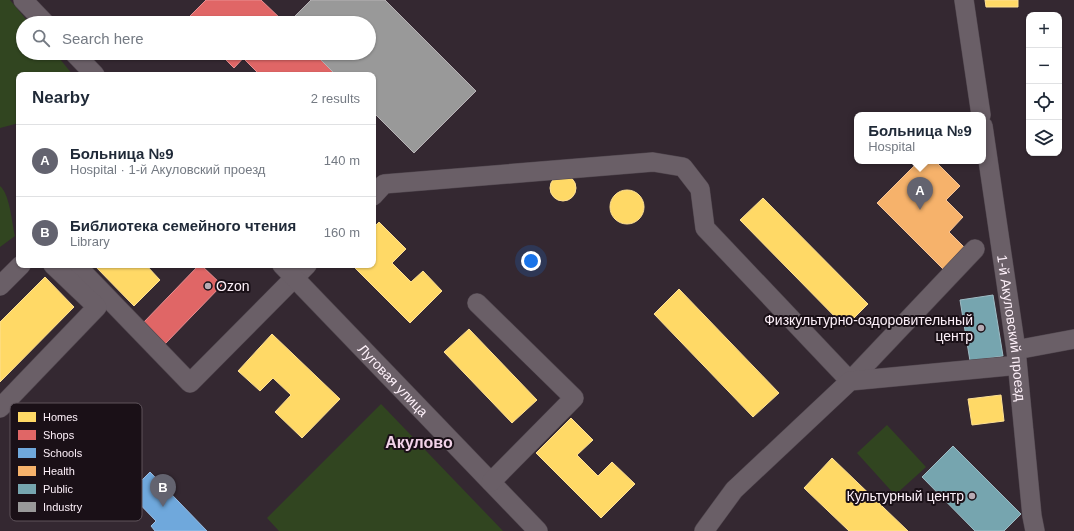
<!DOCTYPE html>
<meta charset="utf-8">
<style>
:root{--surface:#fff;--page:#f6f6f7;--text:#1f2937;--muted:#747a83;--line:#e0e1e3;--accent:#63636f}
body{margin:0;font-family:Arial,sans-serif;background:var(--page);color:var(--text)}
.controls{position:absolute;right:12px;top:12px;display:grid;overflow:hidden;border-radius:8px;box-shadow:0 1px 3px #0004}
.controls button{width:36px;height:36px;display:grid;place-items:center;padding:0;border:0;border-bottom:1px solid var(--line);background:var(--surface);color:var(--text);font:20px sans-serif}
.you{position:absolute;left:531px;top:261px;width:14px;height:14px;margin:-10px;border:3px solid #fff;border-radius:50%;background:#1a73e8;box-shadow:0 0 0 6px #1a73e833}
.badge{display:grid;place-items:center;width:26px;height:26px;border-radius:50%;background:var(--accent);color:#fff;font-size:13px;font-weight:700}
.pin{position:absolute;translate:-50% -33px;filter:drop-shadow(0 1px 2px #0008)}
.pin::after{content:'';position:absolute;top:21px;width:14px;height:12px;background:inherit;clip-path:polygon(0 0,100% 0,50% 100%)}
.popup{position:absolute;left:854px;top:112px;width:132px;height:52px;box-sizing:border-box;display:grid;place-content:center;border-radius:8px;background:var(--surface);filter:drop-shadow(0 1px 3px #0005);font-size:13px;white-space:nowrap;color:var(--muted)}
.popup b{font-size:15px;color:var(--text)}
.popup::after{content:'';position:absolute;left:50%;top:100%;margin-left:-8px;border:8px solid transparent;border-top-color:var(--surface)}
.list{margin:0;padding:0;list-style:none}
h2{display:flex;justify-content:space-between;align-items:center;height:52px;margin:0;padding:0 16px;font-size:17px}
h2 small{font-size:13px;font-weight:400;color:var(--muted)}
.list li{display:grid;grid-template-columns:26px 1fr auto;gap:12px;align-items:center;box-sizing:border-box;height:72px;padding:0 16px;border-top:1px solid var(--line)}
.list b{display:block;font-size:15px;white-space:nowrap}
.list p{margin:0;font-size:13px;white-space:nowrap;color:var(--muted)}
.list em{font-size:13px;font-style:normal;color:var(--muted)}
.icon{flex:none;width:22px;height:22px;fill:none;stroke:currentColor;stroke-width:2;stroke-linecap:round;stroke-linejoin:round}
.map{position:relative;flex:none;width:1074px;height:531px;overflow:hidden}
.search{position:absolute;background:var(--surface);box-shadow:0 1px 3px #0004;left:16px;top:16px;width:360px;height:44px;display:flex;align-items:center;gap:10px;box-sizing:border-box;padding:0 14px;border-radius:22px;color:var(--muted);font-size:15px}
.panel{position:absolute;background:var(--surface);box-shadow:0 1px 3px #0004;left:16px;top:72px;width:360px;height:196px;border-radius:8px}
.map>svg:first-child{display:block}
</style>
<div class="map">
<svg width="1074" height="531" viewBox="0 0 1074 531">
<rect width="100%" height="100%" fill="#342831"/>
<!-- green -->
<g fill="#314520">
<path d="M 0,0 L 10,0 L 29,23 L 23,23 L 23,53 L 55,53 L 73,75 L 19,75 L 19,123 L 0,128 Z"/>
<path d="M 0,186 C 10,194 12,224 15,236 L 0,247 Z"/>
<path d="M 381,404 L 503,531 L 279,531 L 267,518 Z"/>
<path d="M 887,425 L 926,467 L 895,495 L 857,453 Z"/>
</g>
<!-- homes -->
<g fill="#ffd966" stroke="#fee092">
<path d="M 985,0 L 1018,0 L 1018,7 L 986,7 Z"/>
<circle cx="563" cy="188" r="13"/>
<circle cx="627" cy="207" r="17"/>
<path d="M 763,198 L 868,304 L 845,327 L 740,220 Z"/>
<path d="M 379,222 L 406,249 L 392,263 L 411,282 L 423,271 L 442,291 L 410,323 L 352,265 L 373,265 L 373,228 Z"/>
<path d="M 94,265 L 146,265 L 160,280 L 134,306 Z"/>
<path d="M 45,277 L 74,307 L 0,382 L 0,322 Z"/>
<path d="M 679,289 L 779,393 L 753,417 L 654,314 Z"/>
<path d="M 469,329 L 537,400 L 512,423 L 444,352 Z"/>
<path d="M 272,334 L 340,399 L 302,438 L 275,412 L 291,395 L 273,378 L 260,391 L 238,371 Z"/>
<path d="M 1001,395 L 1004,421 L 972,425 L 968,399 Z"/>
<path d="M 571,418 L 593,440 L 577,455 L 598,476 L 612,462 L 635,484 L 601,518 L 536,453 Z"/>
<path d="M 832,458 L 908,531 L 849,531 L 804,488 Z"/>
</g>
<!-- shops -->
<g fill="#e06666" stroke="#e98f92">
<path d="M 206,0 L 261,0 L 282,20 L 279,23 L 189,23 L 186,20 Z"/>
<path d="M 219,53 L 248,53 L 234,68 Z"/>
<path d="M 248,53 L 314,53 L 336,75 L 260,75 L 243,58 Z"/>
<path d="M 199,265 L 201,265 L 222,285 L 165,344 L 143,323 Z"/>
</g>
<!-- schools -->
<path fill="#6fa8dc" stroke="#9abee5" d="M 150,472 L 207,531 L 155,531 L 151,526 L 156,521 L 129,493 Z"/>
<!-- health -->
<path fill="#f6b26b" stroke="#f8c596" d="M 919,161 L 935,161 L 960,186 L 946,200 L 963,217 L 949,232 L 967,250 L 945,271 L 877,203 Z"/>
<!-- public -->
<g fill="#76a5af" stroke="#9ebcc5">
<path d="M 993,295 L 1003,356 L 970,361 L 960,300 Z"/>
<path d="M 953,446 L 1021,514 L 1004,531 L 975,531 L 922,477 Z"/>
</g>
<!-- industry -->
<path fill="#999" stroke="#b7b3b6" d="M 311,0 L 385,0 L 476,91 L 414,153 L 373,112 L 373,75 L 336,75 L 314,53 L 369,53 L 369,23 L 288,23 Z"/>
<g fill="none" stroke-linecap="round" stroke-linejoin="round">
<!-- minor casing -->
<g stroke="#50464e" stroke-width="20">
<g id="minor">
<path d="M 23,0 L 45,23"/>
<path d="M 964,0 L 981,115"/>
<path d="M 74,53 L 95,75"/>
<path id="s1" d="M 983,126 L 1016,350 L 1032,516 L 1035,531"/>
<path d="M 373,196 L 384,184 L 653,162 L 683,167 L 700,189 L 705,228 L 850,381 L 975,249"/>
<path d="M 76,265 L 190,383 L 307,265"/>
<path id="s2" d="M 282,265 L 538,531"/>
<path d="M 0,286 L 21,265"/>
<path d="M 477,303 L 574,398 L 491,482"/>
<path d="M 1016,350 L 1074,339"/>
<path d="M 0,408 L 97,307 L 53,265"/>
<path d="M 704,531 L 734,490 L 850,381 L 1009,366"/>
</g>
</g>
<!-- minor -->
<use href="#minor" stroke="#6a5f67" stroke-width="19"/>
</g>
<!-- markers -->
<g fill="#b7aab3" stroke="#1a1017" stroke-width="1.5">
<circle cx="208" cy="286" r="4"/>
<circle cx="981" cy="328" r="4"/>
<circle cx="972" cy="496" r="4"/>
</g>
<g text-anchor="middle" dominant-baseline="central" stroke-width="4" stroke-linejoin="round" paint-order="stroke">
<!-- poi labels -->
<g font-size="14" fill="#fdf0f9" stroke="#1a1017" text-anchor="end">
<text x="216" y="286" text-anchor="start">Ozon</text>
<text x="973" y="320">Физкультурно-оздоровительный<tspan x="973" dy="16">центр</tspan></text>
<text x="964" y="496">Культурный центр</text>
</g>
<!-- street labels -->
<g font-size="14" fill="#fdf0f9" stroke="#1a1017">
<text stroke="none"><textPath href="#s1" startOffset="204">1-й Акуловский проезд</textPath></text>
<text stroke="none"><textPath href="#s2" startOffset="160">Луговая улица</textPath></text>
</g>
<!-- quarter labels -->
<g font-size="16" font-weight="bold" fill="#f2d2e8" stroke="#1a1017">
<text x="419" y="442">Акулово</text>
</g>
</g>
<!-- legend -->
<rect x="10" y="403" width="132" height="118" rx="6" fill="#1a1017" stroke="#5e535b" stroke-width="1"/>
<rect x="18" y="412" width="18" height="10" fill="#ffd966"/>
<rect x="18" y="430" width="18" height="10" fill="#e06666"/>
<rect x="18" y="448" width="18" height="10" fill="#6fa8dc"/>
<rect x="18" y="466" width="18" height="10" fill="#f6b26b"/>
<rect x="18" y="484" width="18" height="10" fill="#76a5af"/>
<rect x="18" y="502" width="18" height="10" fill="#999"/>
<g font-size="11" fill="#fdf0f9">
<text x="43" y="421">Homes</text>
<text x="43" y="439">Shops</text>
<text x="43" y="457">Schools</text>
<text x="43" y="475">Health</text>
<text x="43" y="493">Public</text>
<text x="43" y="511">Industry</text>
</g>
</svg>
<div class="controls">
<button>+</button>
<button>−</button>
<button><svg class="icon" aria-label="locate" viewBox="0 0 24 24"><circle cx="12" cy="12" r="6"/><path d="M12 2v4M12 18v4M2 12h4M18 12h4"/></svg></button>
<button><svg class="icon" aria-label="layers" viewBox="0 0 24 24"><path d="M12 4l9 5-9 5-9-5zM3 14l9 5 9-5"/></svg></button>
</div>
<div class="you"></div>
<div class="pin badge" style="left:920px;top:210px">A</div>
<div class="popup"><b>Больница №9</b>Hospital</div>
<div class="pin badge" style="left:163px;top:507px">B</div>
<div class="search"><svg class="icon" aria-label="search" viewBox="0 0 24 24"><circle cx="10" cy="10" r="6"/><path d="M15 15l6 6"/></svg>Search here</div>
<section class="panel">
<h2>Nearby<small>2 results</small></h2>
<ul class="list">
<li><span class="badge">A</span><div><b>Больница №9</b><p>Hospital · 1-й Акуловский проезд</p></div><em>140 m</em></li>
<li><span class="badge">B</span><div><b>Библиотека семейного чтения</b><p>Library</p></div><em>160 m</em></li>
</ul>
</section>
</div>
